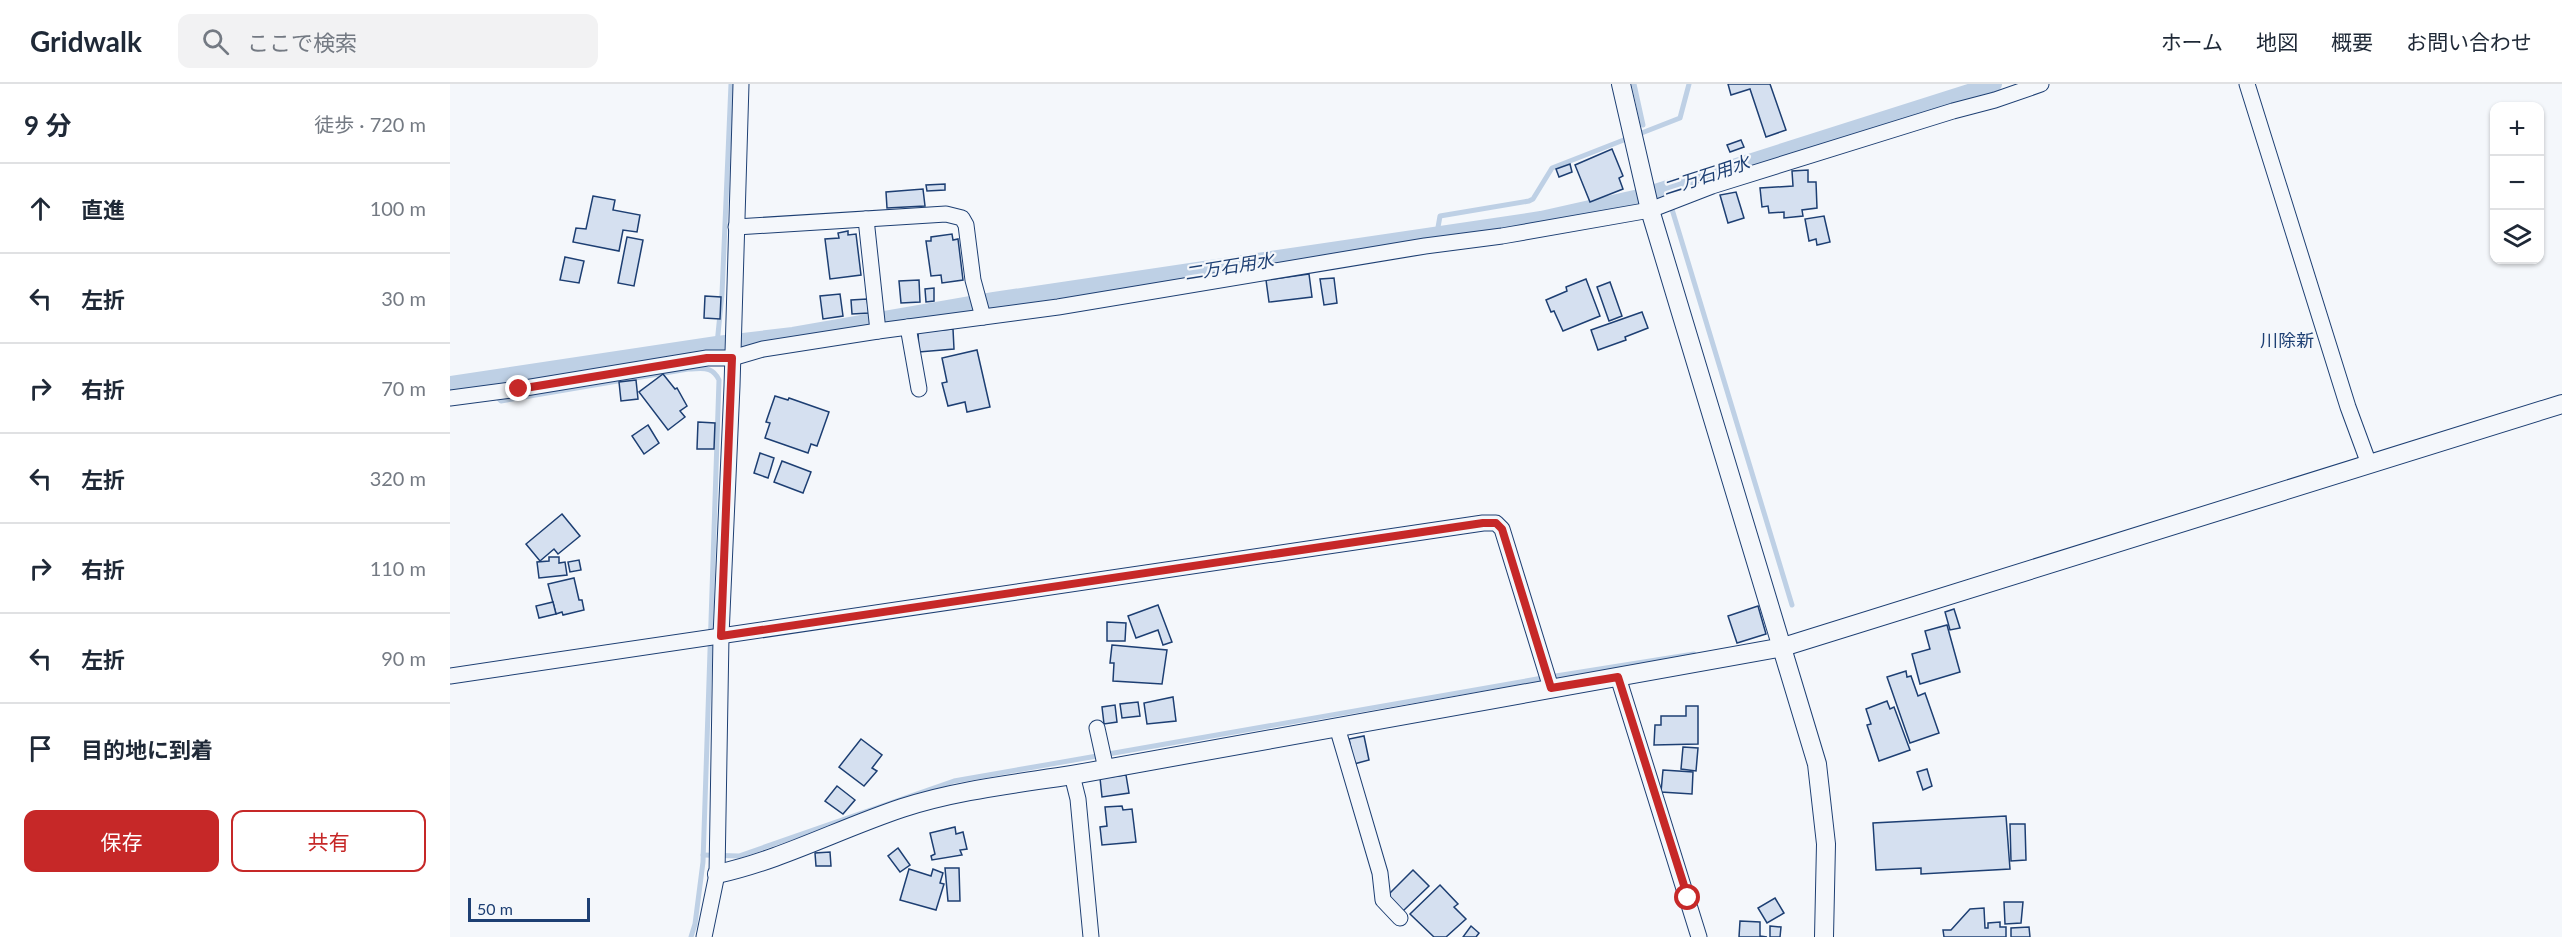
<!DOCTYPE html>
<html lang="ja">
<meta charset="utf-8">
<style>
:root{--surface:#fff;--page:#f2f2f3;--text:#1f2937;--muted:#747a83;--line:#e0e1e3;--accent:#c62828}
body{margin:0;font-family:Lato,"Noto Sans JP",sans-serif;background:var(--page);color:var(--text)}
.controls{position:absolute;right:18px;top:18px;display:grid;overflow:hidden;border-radius:12px;box-shadow:0 2px 4px #0004}
.controls button{width:54px;height:54px;display:grid;place-items:center;padding:0;border:0;border-bottom:2px solid var(--line);background:var(--surface);color:var(--text);font:30px sans-serif}
.scale{position:absolute;left:18px;bottom:15px;width:122px;box-sizing:border-box;padding-left:6px;border:3px solid #1d3f73;border-top:0;font-size:16px;line-height:21px;white-space:nowrap;color:#1d3f73;-webkit-text-stroke:4px #f4f7fb;paint-order:stroke}
.stop{position:absolute;width:18px;height:18px;margin:-14px;border:4px solid #c62828;border-radius:50%;background:#fff}
.stop.end{background:#c62828;border-color:#fff;box-shadow:0 2px 6px #0008}
.list{margin:0;padding:0;list-style:none}
h2{display:flex;justify-content:space-between;align-items:center;height:78px;margin:0;padding:0 24px;font-size:26px}
h2 small{font-size:20px;font-weight:400;color:var(--muted)}
.list li{display:grid;grid-template-columns:39px 1fr auto;gap:18px;align-items:center;box-sizing:border-box;height:90px;padding:0 24px;border-top:2px solid var(--line)}
.list b{display:block;font-size:22px;white-space:nowrap}
.list em{font-size:20px;font-style:normal;color:var(--muted)}
.actions{display:flex;gap:12px;padding:18px 24px}
.actions a{flex:1;padding:14px 0;border:2px solid var(--accent);border-radius:12px;text-align:center;font-size:21px;color:var(--accent)}
.actions .main{background:var(--accent);color:#fff}
.icon{flex:none;width:33px;height:33px;fill:none;stroke:currentColor;stroke-width:2;stroke-linecap:round;stroke-linejoin:round}
.map{position:relative;flex:none;width:2112px;height:853px;overflow:hidden}
header{display:flex;align-items:center;gap:36px;box-sizing:border-box;height:84px;padding:0 30px;background:var(--surface);border-bottom:2px solid var(--line)}
header strong{font-size:28px}
nav{display:flex;gap:33px;margin-inline-start:auto;font-size:21px}
.search{width:420px;height:54px;background:var(--page);display:flex;align-items:center;gap:15px;box-sizing:border-box;padding:0 21px;border-radius:12px;color:var(--muted);font-size:22px}
main{display:flex}
aside{flex:1;background:var(--surface)}
.map>svg:first-child{display:block}
</style>
<header>
<strong>Gridwalk</strong>
<div class="search"><svg class="icon" aria-label="search" viewBox="0 0 24 24"><circle cx="10" cy="10" r="6"/><path d="M15 15l6 6"/></svg>ここで検索</div>
<nav><a>ホーム</a><a>地図</a><a>概要</a><a>お問い合わせ</a></nav>
</header>
<main>
<aside>
<h2>9 分<small>徒歩 · 720 m</small></h2>
<ul class="list">
<li><svg class="icon" aria-label="ahead" viewBox="0 0 24 24"><path d="M12 20V5M6 11l6-6 6 6"/></svg><div><b>直進</b></div><em>100 m</em></li>
<li><svg class="icon" aria-label="left" viewBox="0 0 24 24"><path d="M17 20v-9H6M10 6l-5 5 5 5"/></svg><div><b>左折</b></div><em>30 m</em></li>
<li><svg class="icon" aria-label="right" viewBox="0 0 24 24"><path d="M7 20v-9h11M14 6l5 5-5 5"/></svg><div><b>右折</b></div><em>70 m</em></li>
<li><svg class="icon" aria-label="left" viewBox="0 0 24 24"><path d="M17 20v-9H6M10 6l-5 5 5 5"/></svg><div><b>左折</b></div><em>320 m</em></li>
<li><svg class="icon" aria-label="right" viewBox="0 0 24 24"><path d="M7 20v-9h11M14 6l5 5-5 5"/></svg><div><b>右折</b></div><em>110 m</em></li>
<li><svg class="icon" aria-label="left" viewBox="0 0 24 24"><path d="M17 20v-9H6M10 6l-5 5 5 5"/></svg><div><b>左折</b></div><em>90 m</em></li>
<li><svg class="icon" aria-label="arrive" viewBox="0 0 24 24"><path d="M6 21V4h12l-3 4 3 4H6"/></svg><div><b>目的地に到着</b></div></li>
</ul>
<div class="actions"><a class="main">保存</a><a>共有</a></div>
</aside>
<div class="map">
<svg width="2112" height="853" viewBox="0 0 2112 853">
<rect width="100%" height="100%" fill="#f4f7fb"/>
<g fill="none" stroke-linecap="round" stroke-linejoin="round">
<!-- stream -->
<g stroke="#bed0e5" stroke-width="5">
<path d="M 1184,0 L 1193,41"/>
<path d="M 1221,122 L 1342,521"/>
<path d="M 987,149 L 990,132 L 1079,117 L 1083,115 L 1102,84 L 1230,34 L 1239,0"/>
<path d="M 267,260 L 272,210 L 281,0"/>
<path d="M 48,314 L 51,317 L 238,285 C 252,285 262,281 269,296 L 253,778 L 245,840 L 241,853"/>
<path d="M 253,771 L 289,772 L 504,697 L 1087,595 L 1244,570"/>
</g>
<!-- canal -->
<path stroke="#bed0e5" stroke-width="16" d="M 0,300 L 267,260 L 343,251 L 544,216 L 1091,135 L 1189,113 L 1544,0"/>
</g>
<!-- building -->
<g fill="#d5e0f0" stroke="#1d3f73" stroke-width="1.5">
<path d="M 1278,0 L 1320,0 L 1336,46 L 1316,53 L 1300,5 L 1281,11 Z"/>
<path d="M 1291,56 L 1294,63 L 1280,68 L 1277,61 Z"/>
<path d="M 1162,65 L 1173,92 L 1169,94 L 1173,105 L 1140,118 L 1125,81 Z"/>
<path d="M 1120,80 L 1122,88 L 1109,93 L 1106,85 Z"/>
<path d="M 1358,86 L 1358,98 L 1366,98 L 1367,124 L 1352,126 L 1353,132 L 1334,134 L 1334,128 L 1319,129 L 1318,122 L 1312,123 L 1310,104 L 1343,102 L 1342,87 Z"/>
<path d="M 495,100 L 495,106 L 477,107 L 476,101 Z"/>
<path d="M 473,105 L 475,122 L 437,124 L 436,108 Z"/>
<path d="M 1286,108 L 1294,134 L 1278,139 L 1270,111 Z"/>
<path d="M 143,112 L 165,116 L 163,126 L 190,131 L 187,148 L 173,146 L 169,167 L 123,158 L 126,144 L 136,145 Z"/>
<path d="M 1374,132 L 1380,158 L 1367,161 L 1366,155 L 1359,157 L 1355,135 Z"/>
<path d="M 398,147 L 398,151 L 406,150 L 411,191 L 380,195 L 375,155 L 389,154 L 388,149 Z"/>
<path d="M 502,150 L 503,156 L 508,155 L 513,196 L 492,199 L 491,191 L 481,192 L 476,157 L 481,157 L 481,153 Z"/>
<path d="M 177,153 L 193,156 L 184,202 L 168,199 Z"/>
<path d="M 115,173 L 134,177 L 129,199 L 110,196 Z"/>
<path d="M 859,190 L 862,213 L 819,218 L 816,196 Z"/>
<path d="M 884,194 L 887,219 L 874,221 L 870,195 Z"/>
<path d="M 1136,195 L 1150,232 L 1113,247 L 1104,227 L 1101,228 L 1096,216 L 1117,207 L 1116,203 Z"/>
<path d="M 469,196 L 470,218 L 451,219 L 449,197 Z"/>
<path d="M 1160,198 L 1172,232 L 1159,237 L 1147,203 Z"/>
<path d="M 484,204 L 484,217 L 476,218 L 475,205 Z"/>
<path d="M 390,210 L 393,232 L 373,235 L 370,212 Z"/>
<path d="M 255,212 L 271,213 L 270,235 L 254,234 Z"/>
<path d="M 417,215 L 419,229 L 402,230 L 401,216 Z"/>
<path d="M 1192,228 L 1198,244 L 1175,253 L 1176,256 L 1148,266 L 1141,246 Z"/>
<path d="M 503,245 L 504,265 L 469,268 L 468,248 Z"/>
<path d="M 527,266 L 540,323 L 517,328 L 515,318 L 498,322 L 492,299 L 497,298 L 492,274 Z"/>
<path d="M 213,290 L 225,305 L 227,304 L 237,322 L 230,327 L 235,333 L 218,346 L 189,308 Z"/>
<path d="M 186,296 L 188,315 L 171,317 L 169,298 Z"/>
<path d="M 325,312 L 338,316 L 339,314 L 379,328 L 367,362 L 361,360 L 358,369 L 315,354 L 320,339 L 316,338 Z"/>
<path d="M 248,338 L 265,339 L 264,365 L 247,365 Z"/>
<path d="M 198,341 L 209,359 L 194,370 L 182,352 Z"/>
<path d="M 310,369 L 324,374 L 318,394 L 304,389 Z"/>
<path d="M 332,377 L 361,388 L 353,409 L 324,398 Z"/>
<path d="M 112,430 L 130,452 L 108,470 L 104,465 L 90,477 L 76,460 Z"/>
<path d="M 99,473 L 109,473 L 109,479 L 115,478 L 117,491 L 89,494 L 87,478 L 99,477 Z"/>
<path d="M 129,476 L 131,486 L 120,488 L 118,478 Z"/>
<path d="M 124,494 L 129,516 L 132,516 L 134,526 L 113,531 L 112,528 L 106,530 L 98,500 Z"/>
<path d="M 103,518 L 106,530 L 89,534 L 86,522 Z"/>
<path d="M 708,521 L 722,558 L 713,561 L 708,546 L 686,554 L 678,532 Z"/>
<path d="M 1308,522 L 1316,550 L 1287,559 L 1278,532 Z"/>
<path d="M 1504,525 L 1510,544 L 1500,546 L 1495,528 Z"/>
<path d="M 657,538 L 676,539 L 675,557 L 657,557 Z"/>
<path d="M 1497,541 L 1510,588 L 1470,600 L 1462,570 L 1480,565 L 1475,547 Z"/>
<path d="M 662,561 L 717,566 L 712,600 L 663,597 L 664,579 L 660,579 Z"/>
<path d="M 1456,587 L 1457,593 L 1461,592 L 1468,612 L 1475,609 L 1489,649 L 1460,659 L 1437,593 Z"/>
<path d="M 723,613 L 726,637 L 697,640 L 694,619 Z"/>
<path d="M 1437,617 L 1440,625 L 1444,623 L 1460,666 L 1429,677 L 1417,641 L 1421,640 L 1416,625 Z"/>
<path d="M 688,618 L 690,632 L 672,634 L 670,620 Z"/>
<path d="M 665,621 L 667,638 L 654,640 L 652,623 Z"/>
<path d="M 1236,622 L 1248,622 L 1248,660 L 1204,661 L 1205,641 L 1211,641 L 1211,632 L 1236,632 Z"/>
<path d="M 914,652 L 919,676 L 904,680 L 899,655 Z"/>
<path d="M 411,655 L 432,671 L 422,684 L 427,687 L 414,702 L 389,683 Z"/>
<path d="M 1233,663 L 1248,664 L 1246,687 L 1231,685 Z"/>
<path d="M 1477,685 L 1482,702 L 1473,706 L 1467,688 Z"/>
<path d="M 1213,686 L 1243,688 L 1242,710 L 1211,708 Z"/>
<path d="M 676,691 L 679,709 L 652,713 L 650,694 Z"/>
<path d="M 387,702 L 405,716 L 393,730 L 375,717 Z"/>
<path d="M 672,722 L 673,726 L 682,725 L 686,758 L 652,761 L 650,743 L 657,742 L 655,723 Z"/>
<path d="M 1556,732 L 1560,785 L 1471,790 L 1471,784 L 1426,786 L 1423,739 Z"/>
<path d="M 1560,740 L 1575,740 L 1576,776 L 1561,777 Z"/>
<path d="M 505,743 L 506,750 L 513,748 L 517,765 L 510,766 L 512,771 L 482,776 L 481,772 L 485,770 L 480,749 Z"/>
<path d="M 448,764 L 460,781 L 450,788 L 438,772 Z"/>
<path d="M 380,768 L 381,782 L 366,782 L 365,769 Z"/>
<path d="M 495,784 L 509,784 L 510,817 L 498,817 Z"/>
<path d="M 459,785 L 481,792 L 483,785 L 493,789 L 490,799 L 494,800 L 486,826 L 450,816 Z"/>
<path d="M 963,786 L 979,802 L 953,827 L 938,811 Z"/>
<path d="M 990,801 L 1008,820 L 1004,823 L 1016,835 L 996,853 L 984,853 L 960,830 Z"/>
<path d="M 1325,814 L 1334,829 L 1317,839 L 1308,824 Z"/>
<path d="M 1554,818 L 1573,818 L 1571,839 L 1555,840 Z"/>
<path d="M 1534,824 L 1535,844 L 1538,844 L 1538,839 L 1550,838 L 1550,843 L 1556,843 L 1556,853 L 1494,853 L 1493,846 L 1501,846 L 1520,825 Z"/>
<path d="M 1290,837 L 1310,838 L 1310,852 L 1317,853 L 1289,853 Z"/>
<path d="M 1021,842 L 1029,849 L 1026,853 L 1013,853 Z"/>
<path d="M 1320,842 L 1331,843 L 1330,853 L 1320,853 Z"/>
<path d="M 1579,843 L 1580,853 L 1561,853 L 1561,844 Z"/>
</g>
<g fill="none" stroke-linecap="round" stroke-linejoin="round">
<!-- minor casing -->
<g stroke="#1d3f73" stroke-width="17">
<g id="minor">
<path d="M 1797,0 L 1898,323 L 1919,380"/>
<path d="M 416,135 L 428,247"/>
<path d="M 286,143 L 496,130 L 512,134 L 516,141 L 523,196 L 533,233"/>
<path d="M 458,243 L 469,305"/>
<path d="M 0,314 L 69,305 L 257,274 L 282,274 L 313,265 L 428,247 L 608,223 L 975,162 L 1052,152 L 1200,126 L 1262,102 L 1503,27 L 1545,16 L 1591,0"/>
<path d="M 0,592 L 1033,439 L 1046,439 L 1052,445 L 1101,604"/>
<path d="M 1168,593 L 1249,853"/>
<path d="M 887,643 L 930,789 L 933,816 L 950,834"/>
<path d="M 647,644 L 656,685"/>
<path d="M 622,691 L 628,715 L 641,853"/>
<path d="M 254,853 L 267,790 L 271,552 L 282,302 L 291,0"/>
</g>
</g>
<!-- tertiary casing -->
<g stroke="#1d3f73" stroke-width="20">
<g id="tertiary">
<path d="M 1171,0 L 1200,126 L 1367,680 L 1376,760 L 1374,853"/>
<path d="M 267,790 C 331,776 389,745 452,724 C 507,706 565,700 622,691 L 1333,563 L 2112,320"/>
</g>
</g>
<!-- minor -->
<use href="#minor" stroke="#f4f7fb" stroke-width="15"/>
<!-- tertiary -->
<use href="#tertiary" stroke="#f4f7fb" stroke-width="18"/>
</g>
<g fill="none" stroke-linecap="round" stroke-linejoin="round">
<!-- route -->
<path stroke="#c62828" stroke-width="8" d="M 69,305 L 257,274 L 282,274 L 271,552 L 1033,439 L 1046,439 L 1052,445 L 1101,604 L 1168,593 L 1238,814"/>
</g>
<g text-anchor="middle" dominant-baseline="central" stroke-width="4.5" stroke-linejoin="round" paint-order="stroke">
<!-- water labels -->
<g font-size="18" font-style="italic" fill="#1d3f73" stroke="#f4f7fb">
<text transform="translate(1256 91) rotate(-18)">二万石用水</text>
<text transform="translate(779 182) rotate(-9)">二万石用水</text>
</g>
<!-- neighbourhood labels -->
<g font-size="18" fill="#1d3f73" stroke="#f4f7fb">
<text x="1837" y="256">川除新</text>
</g>
</g>
</svg>
<div class="controls">
<button>+</button>
<button>−</button>
<button><svg class="icon" aria-label="layers" viewBox="0 0 24 24"><path d="M12 4l9 5-9 5-9-5zM3 14l9 5 9-5"/></svg></button>
</div>
<div class="scale">50 m</div>
<div class="stop" style="left:1238px;top:814px"></div>
<div class="stop end" style="left:69px;top:305px"></div>
</div>
</main>
